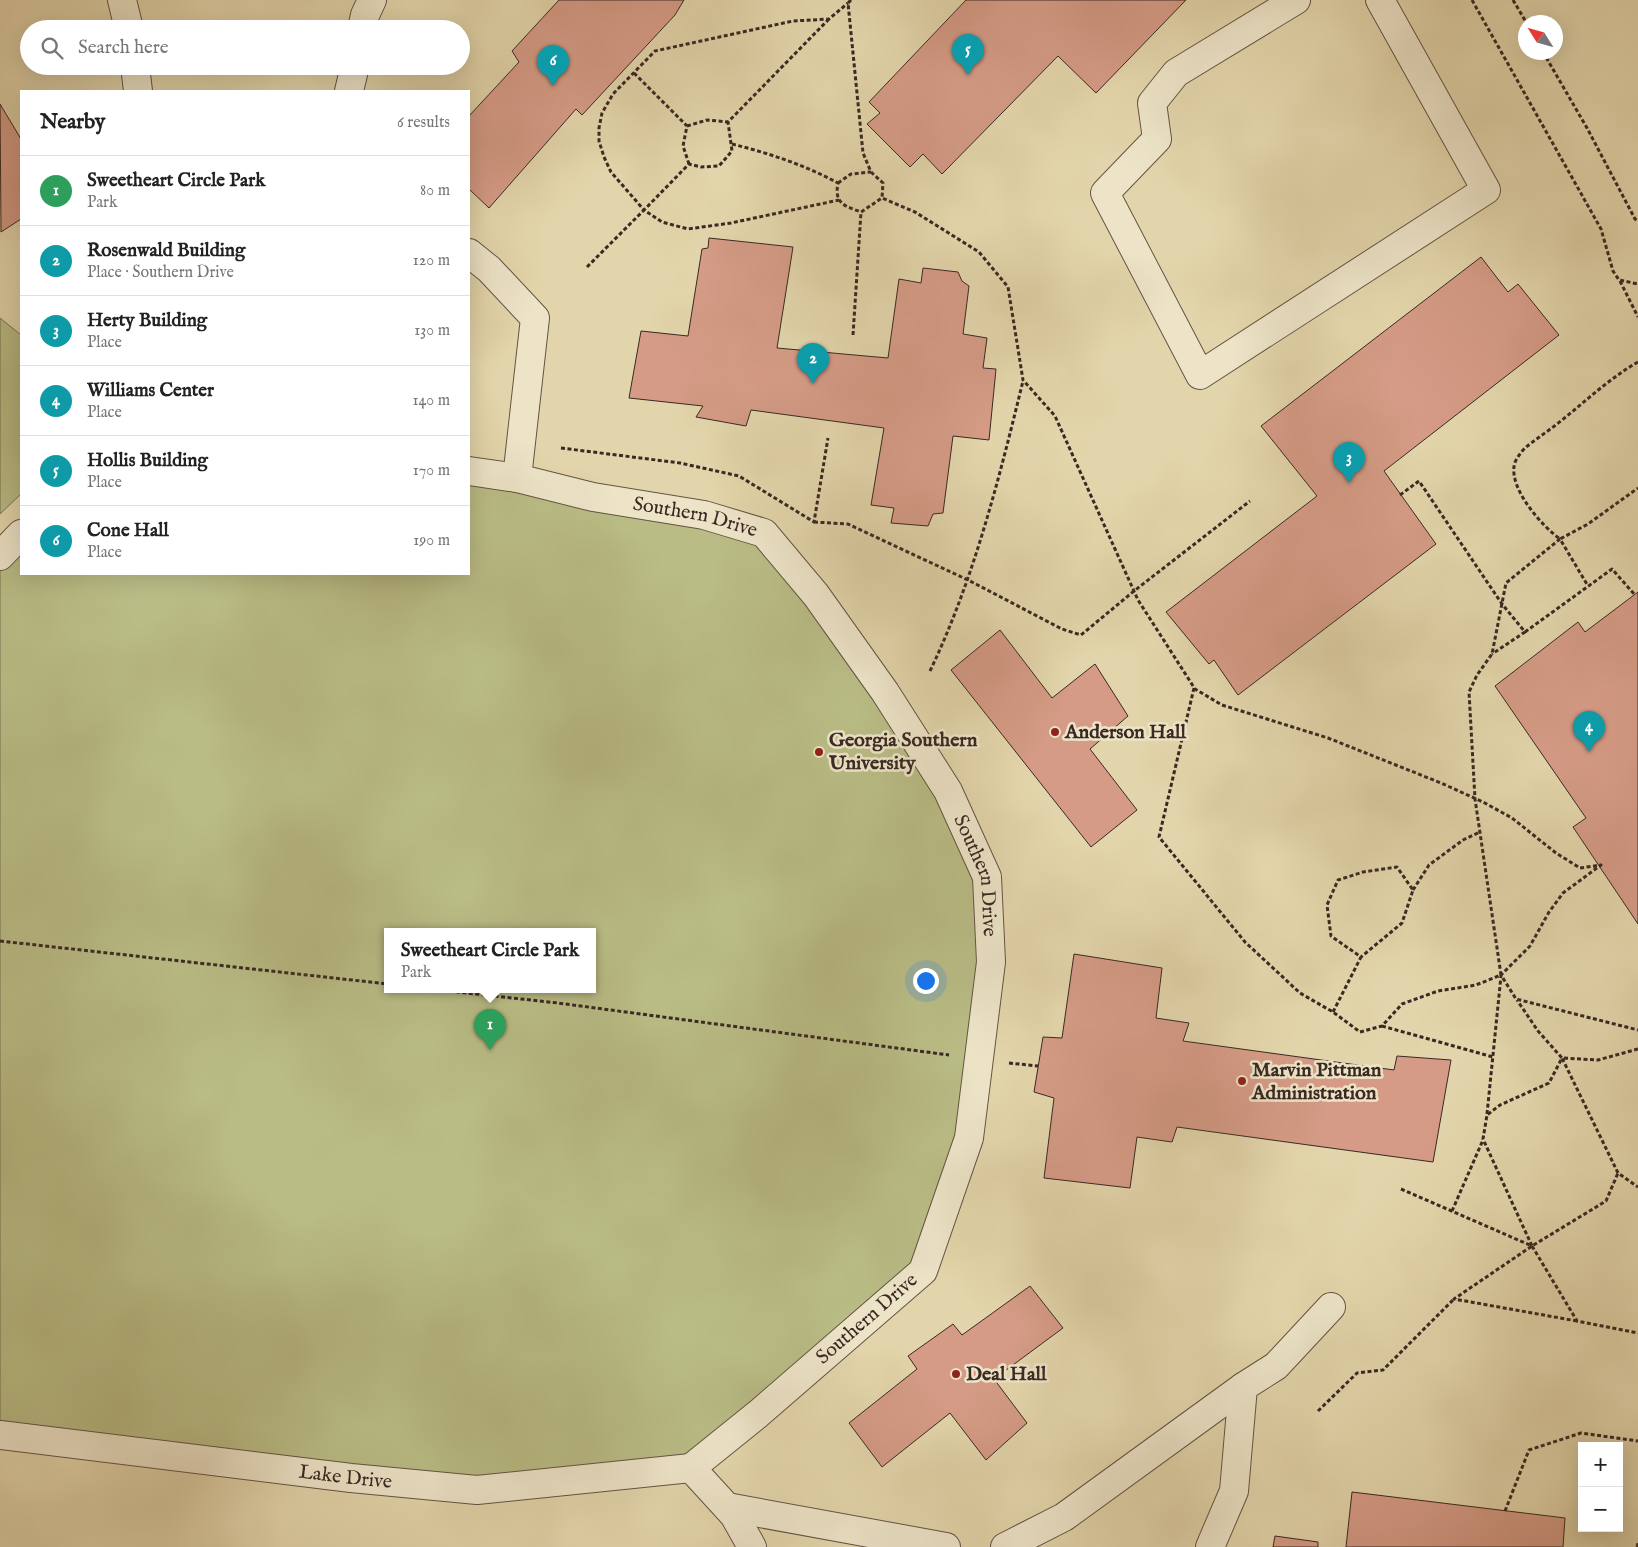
<!DOCTYPE html>
<meta charset="utf-8">
<style>
:root{--surface:#fff;--page:#f2f2f2;--text:#222;--muted:#767676;--line:#e0e0e0;--accent:#8f2418}
body{margin:0;font-family:"IM FELL English",serif;background:var(--page);color:var(--text)}
.controls{position:absolute;right:15px;bottom:15px;display:grid;overflow:hidden;border-radius:0px;box-shadow:0 5px 20px #0002}
.controls button{width:45px;height:45px;display:grid;place-items:center;padding:0;border:0;border-bottom:1px solid var(--line);background:var(--surface);color:var(--text);font:25px sans-serif}
.compass{position:absolute;left:1518px;top:15px;width:45px;height:45px;border-radius:50%;background:var(--surface);box-shadow:0 5px 20px #0002;rotate:307deg}
.you{position:absolute;left:925px;top:980px;width:18px;height:18px;margin:-12px;border:4px solid #fff;border-radius:50%;background:#1a73e8;box-shadow:0 0 0 8px #1a73e833}
.badge{display:grid;place-items:center;width:32px;height:32px;border-radius:50%;background:var(--accent);color:#fff;font-size:16px;font-weight:700}
.pin{position:absolute;translate:-50% -41px;filter:drop-shadow(0 1px 2px #0008)}
.pin::after{content:'';position:absolute;top:26px;width:18px;height:15px;background:inherit;clip-path:polygon(0 0,100% 0,50% 100%)}
.popup{position:absolute;left:384px;top:928px;width:212px;height:65px;box-sizing:border-box;display:grid;place-content:center;border-radius:0px;background:var(--surface);filter:drop-shadow(0 1px 4px #0005);font-size:16px;white-space:nowrap;color:var(--muted)}
.popup b{font-size:19px;color:var(--text)}
.popup::after{content:'';position:absolute;left:50%;top:100%;margin-left:-10px;border:10px solid transparent;border-top-color:var(--surface)}
.list{margin:0;padding:0;list-style:none}
h2{display:flex;justify-content:space-between;align-items:center;height:65px;margin:0;padding:0 20px;font-size:21px}
h2 small{font-size:16px;font-weight:400;color:var(--muted)}
.list li{display:grid;grid-template-columns:32px 1fr auto;gap:15px;align-items:center;box-sizing:border-box;height:70px;padding:0 20px;border-top:1px solid var(--line)}
.list b{display:block;font-size:19px;white-space:nowrap}
.list p{margin:0;font-size:16px;white-space:nowrap;color:var(--muted)}
.list em{font-size:16px;font-style:normal;color:var(--muted)}
.icon{flex:none;width:28px;height:28px;fill:none;stroke:currentColor;stroke-width:2;stroke-linecap:round;stroke-linejoin:round}
.map{position:relative;flex:none;width:1638px;height:1547px;overflow:hidden}
.search{position:absolute;background:var(--surface);box-shadow:0 5px 20px #0002;left:20px;top:20px;width:450px;height:55px;display:flex;align-items:center;gap:12px;box-sizing:border-box;padding:0 18px;border-radius:28px;color:var(--muted);font-size:19px}
.panel{position:absolute;background:var(--surface);box-shadow:0 5px 20px #0002;left:20px;top:90px;width:450px;height:485px;border-radius:0px}
.map>svg:first-child{display:block}
</style>
<div class="map">
<svg width="1638" height="1547" viewBox="0 0 1638 1547">
<rect width="100%" height="100%" fill="#e3d5ab"/>
<filter id="stains"><feTurbulence type="fractalNoise" baseFrequency=".004" numOctaves="4"/><feColorMatrix values="0 0 0 0 .2 0 0 0 0 .09 0 0 0 0 .02 0 0 0 .5 -.17"/></filter>
<radialGradient id="worn" r=".72"><stop offset=".6" stop-color="#630" stop-opacity="0"/><stop offset="1" stop-color="#630" stop-opacity=".3"/></radialGradient>
<!-- green -->
<g fill="#b9bc85" stroke="#7a7254" fill-rule="evenodd">
<path d="M 0,318 L 21,335 L 21,494 L 0,514 Z"/>
<path d="M 469,471 L 764,533 L 816,595 L 987,877 L 969,1138 L 923,1271 L 691,1468 L 477,1490 L 0,1435 L 0,556 L 21,534 L 21,574 L 469,574 ZM 388,931 L 592,931 L 592,989 L 388,989 Z"/>
</g>
<!-- building -->
<g fill="#d59b86" stroke="#3a2923">
<path d="M 559,0 L 684,0 L 675,15 L 582,115 L 576,109 L 489,208 L 469,189 L 469,116 L 519,62 L 512,51 Z"/>
<path d="M 966,0 L 1186,0 L 1096,93 L 1058,56 L 942,174 L 923,154 L 910,167 L 867,124 L 880,113 L 869,102 Z"/>
<path d="M 0,104 L 21,139 L 21,219 L 1,232 Z"/>
<path d="M 709,238 L 793,247 L 777,348 L 888,358 L 899,279 L 921,283 L 923,268 L 958,272 L 962,281 L 969,286 L 963,334 L 987,338 L 983,368 L 996,369 L 989,440 L 953,436 L 943,513 L 933,514 L 928,526 L 891,523 L 894,508 L 871,505 L 884,428 L 751,410 L 746,426 L 696,417 L 703,406 L 629,398 L 641,331 L 688,336 L 702,249 L 708,248 Z"/>
<path d="M 1481,257 L 1508,292 L 1518,284 L 1559,335 L 1384,471 L 1436,544 L 1238,695 L 1214,660 L 1209,664 L 1166,612 L 1317,496 L 1261,426 Z"/>
<path d="M 1638,592 L 1638,924 L 1573,827 L 1586,818 L 1495,686 L 1578,622 L 1585,632 Z"/>
<path d="M 1000,630 L 1052,698 L 1095,664 L 1128,716 L 1090,749 L 1137,810 L 1091,847 L 951,670 Z"/>
<path d="M 1074,954 L 1162,968 L 1156,1018 L 1189,1023 L 1183,1041 L 1394,1070 L 1397,1056 L 1451,1060 L 1433,1162 L 1177,1127 L 1172,1142 L 1137,1137 L 1130,1188 L 1044,1178 L 1054,1098 L 1034,1092 L 1043,1037 L 1062,1038 Z"/>
<path d="M 1030,1286 L 1063,1328 L 994,1379 L 1027,1423 L 986,1460 L 950,1413 L 882,1467 L 849,1423 L 917,1369 L 908,1356 L 953,1324 L 962,1335 Z"/>
<path d="M 1352,1492 L 1565,1518 L 1563,1547 L 1346,1547 Z"/>
<path d="M 1275,1536 L 1318,1542 L 1318,1547 L 1273,1547 Z"/>
</g>
<g fill="none" stroke-linecap="round" stroke-linejoin="round">
<!-- minor casing -->
<g stroke="#645445" stroke-width="30">
<g id="minor">
<path d="M 122,0 L 129,29"/>
<path d="M 1296,0 L 1176,73 L 1152,103 L 1157,139 L 1105,193 L 1200,375 L 1486,190 L 1380,0"/>
<path d="M 362,29 L 365,15 L 372,0"/>
<path d="M 135,66 L 138,91"/>
<path d="M 349,91 L 355,66"/>
<path d="M 469,253 L 489,269 L 535,318 L 517,478"/>
<path id="s1" d="M 469,471 L 517,478 L 593,497 L 704,515 L 764,533 L 816,595 L 885,692 L 948,791 L 987,877 L 991,962 L 969,1138 L 923,1271 L 758,1414 L 691,1468"/>
<path d="M 0,556 L 21,534"/>
<path id="s2" d="M 0,1435 L 351,1478 L 477,1490 L 691,1468"/>
<path d="M 691,1468 L 734,1515 L 752,1547"/>
<path d="M 727,1507 L 946,1547"/>
<path d="M 1005,1547 L 1064,1517 L 1243,1387"/>
<path d="M 1210,1547 L 1234,1491 L 1243,1387 L 1276,1366 L 1331,1307"/>
</g>
</g>
<!-- path -->
<g stroke="#3a2923" stroke-width="3" stroke-dasharray="4 2.5" stroke-linecap="butt">
<path d="M 851,0 L 848,3 L 863,153 L 871,172 L 883,183 L 882,198 L 915,212 L 979,252 L 1008,287 L 1023,380 L 1055,416 L 1138,600 L 1195,689 L 1222,705 L 1328,738 L 1441,783 L 1483,802 L 1512,818 L 1556,853 L 1580,868 L 1601,865 L 1563,893 L 1549,912 L 1530,946 L 1501,975 L 1516,999 L 1638,1030"/>
<path d="M 1472,0 L 1601,229 L 1613,271 L 1619,280 L 1638,284"/>
<path d="M 1513,0 L 1526,22"/>
<path d="M 829,19 L 728,122 L 732,151 L 719,166 L 701,167 L 689,164 L 644,210 L 611,172 L 604,157 L 599,141 L 599,128 L 602,113 L 613,94 L 655,51 L 793,21 L 829,19 L 848,3"/>
<path d="M 1543,52 L 1587,128 L 1635,219 L 1638,221"/>
<path d="M 634,73 L 687,126 L 683,146 L 689,164"/>
<path d="M 687,126 L 707,120 L 728,122"/>
<path d="M 732,144 C 768,153 805,165 838,183 C 834,203 844,206 861,212 L 882,198"/>
<path d="M 838,183 L 851,174 L 871,172"/>
<path d="M 587,267 L 644,210 L 662,222 L 688,229 L 731,223 L 839,200"/>
<path d="M 1620,281 L 1638,317"/>
<path d="M 853,335 L 861,212"/>
<path d="M 1638,362 C 1610,378 1587,400 1562,420 C 1550,430 1537,438 1525,448 C 1521,452 1514,461 1514,467 C 1511,491 1542,526 1560,539 L 1588,524 L 1638,488"/>
<path d="M 561,448 L 680,463 L 739,476 L 814,522 L 828,438"/>
<path d="M 1400,495 L 1419,481 L 1502,604 L 1525,632 L 1492,654"/>
<path d="M 814,522 L 848,524 L 968,580 L 1062,629 L 1081,635 L 1134,591 L 1250,501"/>
<path d="M 1525,632 L 1612,569 L 1635,595"/>
<path d="M 930,671 C 974,579 999,479 1023,381"/>
<path d="M 1194,688 L 1159,837 L 1245,942 L 1300,993 L 1333,1012 L 1360,1032 L 1382,1026 L 1402,1004 L 1438,991 L 1476,985 L 1501,975 L 1475,799 L 1469,692 L 1477,675 L 1492,654 L 1506,583 L 1560,539 L 1588,586"/>
<path d="M 1413,890 L 1429,865 L 1463,840 L 1480,832"/>
<path d="M 0,941 L 388,984"/>
<path d="M 430,989 L 558,1003 L 949,1055"/>
<path d="M 1333,1012 L 1361,957 L 1331,936 L 1327,905 L 1338,880 L 1363,872 L 1397,867 L 1413,890 L 1402,923 L 1361,957"/>
<path d="M 1382,1026 L 1493,1057"/>
<path d="M 1638,1049 L 1598,1060 L 1562,1058 L 1618,1173 L 1638,1187"/>
<path d="M 1009,1063 L 1038,1066"/>
<path d="M 1487,1114 L 1501,976"/>
<path d="M 1401,1189 L 1532,1246 L 1483,1139 L 1487,1115 L 1500,1105 L 1549,1083 L 1562,1058 L 1538,1031 L 1517,1000"/>
<path d="M 1452,1211 L 1483,1140"/>
<path d="M 1532,1246 L 1577,1321 L 1638,1333"/>
<path d="M 1577,1321 L 1454,1299 L 1532,1246 L 1606,1201 L 1618,1173"/>
<path d="M 1318,1411 L 1357,1373 L 1383,1370 L 1454,1299"/>
<path d="M 1505,1511 L 1529,1450 L 1581,1433 L 1638,1441"/>
<path d="M 1637,1547 L 1638,1543"/>
</g>
<!-- minor -->
<use href="#minor" stroke="#ede4c8" stroke-width="28"/>
</g>
<!-- markers -->
<g fill="#8f2418" stroke="#ede4c8" stroke-width="2">
<circle cx="1055" cy="732" r="5"/>
<circle cx="819" cy="752" r="5"/>
<circle cx="1242" cy="1081" r="5"/>
<circle cx="956" cy="1374" r="5"/>
</g>
<g text-anchor="middle" dominant-baseline="central" stroke-width="5" stroke-linejoin="round" paint-order="stroke">
<!-- street labels -->
<g font-size="20" fill="#3a2923" stroke="#ede4c8">
<text stroke="none"><textPath href="#s1" startOffset="231">Southern Drive</textPath></text>
<text stroke="none"><textPath href="#s1" startOffset="710">Southern Drive</textPath></text>
<text transform="translate(867 1319) rotate(-41)">Southern Drive</text>
<text stroke="none"><textPath href="#s2" startOffset="348">Lake Drive</textPath></text>
</g>
<!-- poi labels -->
<g font-size="20" font-weight="bold" fill="#3a2923" stroke="#ede4c8" text-anchor="start">
<text x="1065" y="732">Anderson Hall</text>
<text x="829" y="740">Georgia Southern<tspan x="829" dy="23">University</tspan></text>
<text x="1252" y="1070">Marvin Pittman<tspan x="1252" dy="23">Administration</tspan></text>
<text x="966" y="1374">Deal Hall</text>
</g>
</g>
<rect width="100%" height="100%" filter="url(#stains)"/>
<rect width="100%" height="100%" fill="url(#worn)"/>
</svg>
<div class="controls">
<button>+</button>
<button>−</button>
</div>
<svg class="compass" viewBox="-18 -18 36 36"><path d="M0-13l5 13h-10z" fill="#e53935"/><path d="M0 13l5-13h-10z" fill="#767676"/></svg>
<div class="you"></div>
<div class="pin badge" style="left:490px;top:1050px;background:#2e9e5b">1</div>
<div class="popup"><b>Sweetheart Circle Park</b>Park</div>
<div class="pin badge" style="left:813px;top:384px;background:#0f9aa8">2</div>
<div class="pin badge" style="left:1349px;top:483px;background:#0f9aa8">3</div>
<div class="pin badge" style="left:1589px;top:752px;background:#0f9aa8">4</div>
<div class="pin badge" style="left:968px;top:75px;background:#0f9aa8">5</div>
<div class="pin badge" style="left:553px;top:86px;background:#0f9aa8">6</div>
<div class="search"><svg class="icon" aria-label="search" viewBox="0 0 24 24"><circle cx="10" cy="10" r="6"/><path d="M15 15l6 6"/></svg>Search here</div>
<section class="panel">
<h2>Nearby<small>6 results</small></h2>
<ul class="list">
<li><span class="badge" style="background:#2e9e5b">1</span><div><b>Sweetheart Circle Park</b><p>Park</p></div><em>80 m</em></li>
<li><span class="badge" style="background:#0f9aa8">2</span><div><b>Rosenwald Building</b><p>Place · Southern Drive</p></div><em>120 m</em></li>
<li><span class="badge" style="background:#0f9aa8">3</span><div><b>Herty Building</b><p>Place</p></div><em>130 m</em></li>
<li><span class="badge" style="background:#0f9aa8">4</span><div><b>Williams Center</b><p>Place</p></div><em>140 m</em></li>
<li><span class="badge" style="background:#0f9aa8">5</span><div><b>Hollis Building</b><p>Place</p></div><em>170 m</em></li>
<li><span class="badge" style="background:#0f9aa8">6</span><div><b>Cone Hall</b><p>Place</p></div><em>190 m</em></li>
</ul>
</section>
</div>
